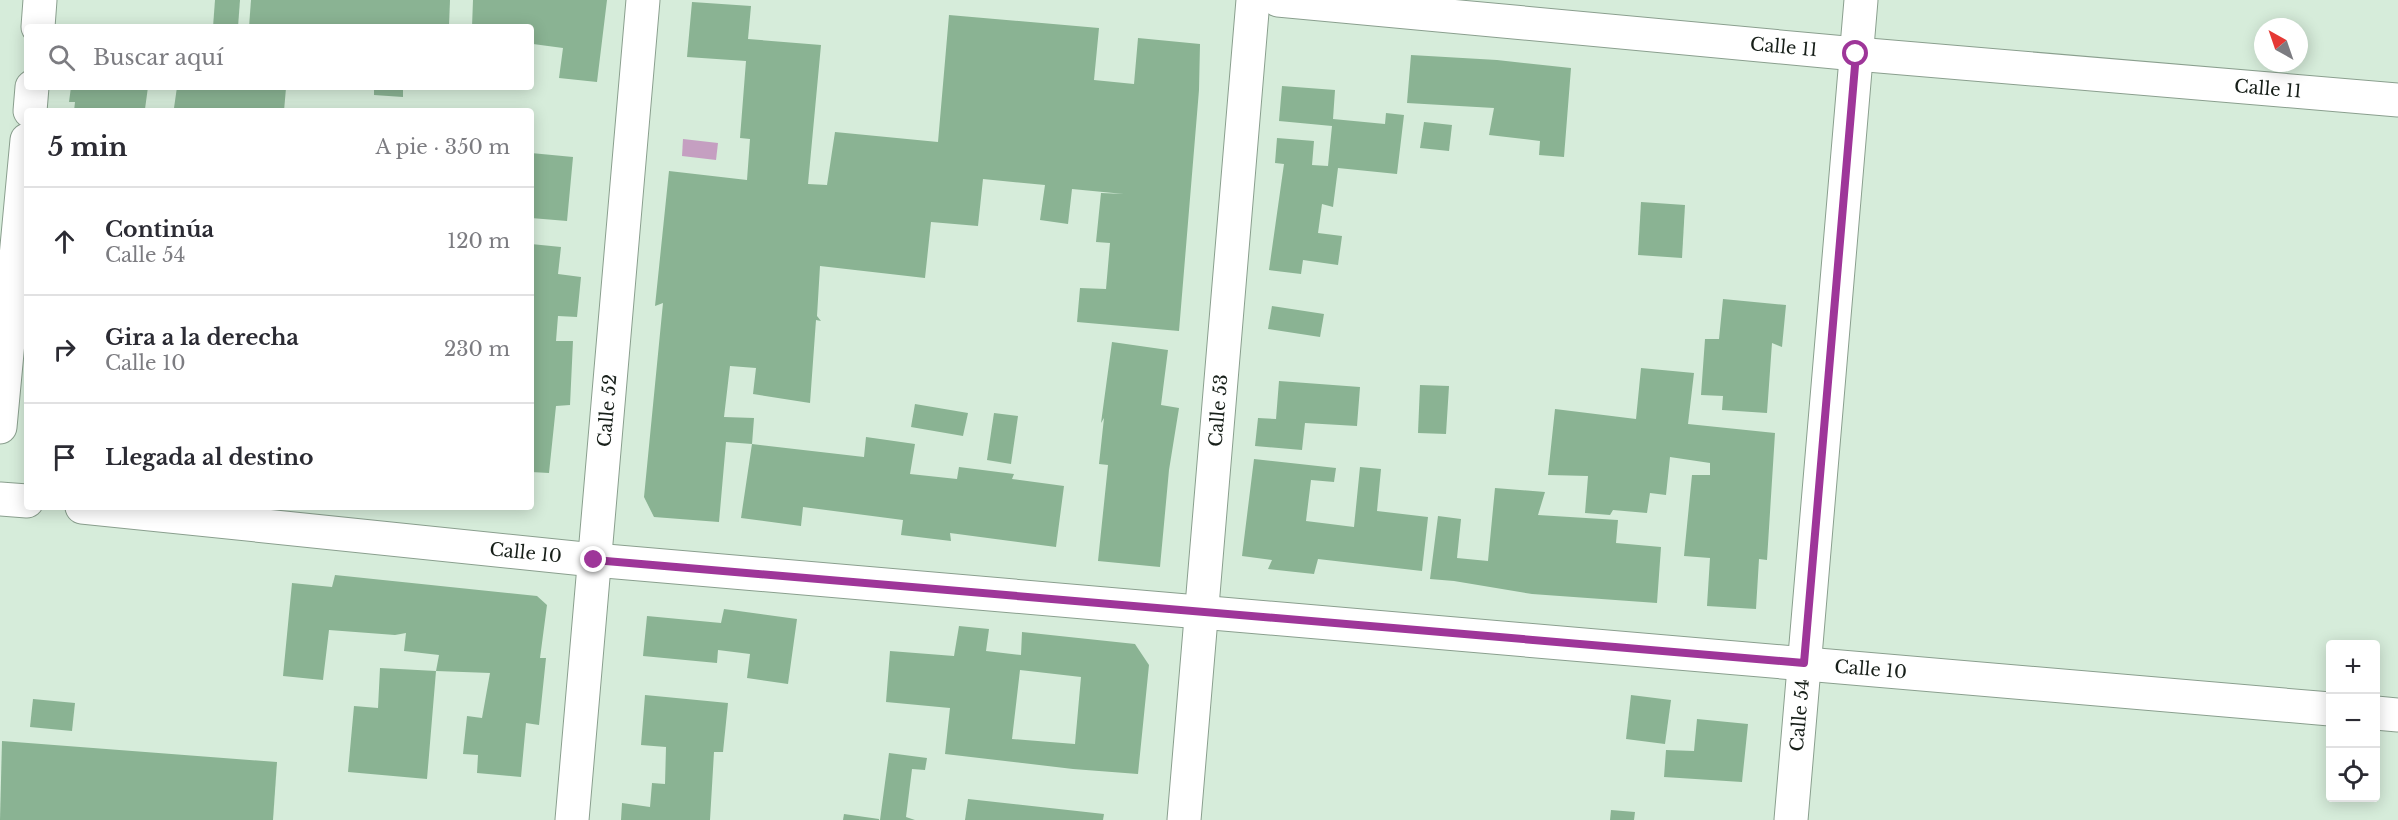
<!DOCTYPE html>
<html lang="es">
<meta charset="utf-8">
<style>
:root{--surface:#fff;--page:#f7f7f7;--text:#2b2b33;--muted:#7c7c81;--line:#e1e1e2}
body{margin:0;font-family:"Libre Baskerville",serif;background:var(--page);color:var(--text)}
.controls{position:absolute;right:18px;bottom:18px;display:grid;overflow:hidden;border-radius:6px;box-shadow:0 3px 15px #0003}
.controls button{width:54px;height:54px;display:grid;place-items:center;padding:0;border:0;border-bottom:2px solid var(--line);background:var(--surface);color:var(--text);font:30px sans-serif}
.compass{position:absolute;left:2254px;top:18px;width:54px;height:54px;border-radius:50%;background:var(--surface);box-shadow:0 3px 15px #0003;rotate:320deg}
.stop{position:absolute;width:18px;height:18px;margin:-14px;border:4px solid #9e3699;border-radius:50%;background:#fff}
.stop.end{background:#9e3699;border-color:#fff;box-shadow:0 2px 6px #0008}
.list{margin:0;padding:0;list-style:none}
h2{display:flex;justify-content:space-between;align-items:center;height:78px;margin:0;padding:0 24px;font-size:26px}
h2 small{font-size:20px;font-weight:400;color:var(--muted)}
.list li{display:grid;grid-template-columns:39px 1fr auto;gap:18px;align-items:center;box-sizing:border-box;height:108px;padding:0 24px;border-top:2px solid var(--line)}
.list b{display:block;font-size:22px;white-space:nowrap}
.list p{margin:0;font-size:20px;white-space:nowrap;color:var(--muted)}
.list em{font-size:20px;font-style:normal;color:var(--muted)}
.icon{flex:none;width:33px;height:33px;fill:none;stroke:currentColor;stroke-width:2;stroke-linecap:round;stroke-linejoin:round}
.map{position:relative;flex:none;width:2398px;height:820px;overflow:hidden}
.search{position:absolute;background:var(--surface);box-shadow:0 3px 15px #0003;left:24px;top:24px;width:510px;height:66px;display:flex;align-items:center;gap:15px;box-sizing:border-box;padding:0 21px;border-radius:6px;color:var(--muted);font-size:22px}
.panel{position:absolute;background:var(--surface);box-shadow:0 3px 15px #0003;left:24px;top:108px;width:510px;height:402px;border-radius:6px}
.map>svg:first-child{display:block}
</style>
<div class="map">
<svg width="2398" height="820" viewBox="0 0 2398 820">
<rect width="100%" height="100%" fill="#d6ecda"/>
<!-- water -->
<path fill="#c59fc1" d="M 683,139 L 718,143 L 716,160 L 682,156 Z"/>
<!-- building -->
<g fill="#8ab393" fill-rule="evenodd">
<path d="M 215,0 L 240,0 L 238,27 L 213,27 Z"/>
<path d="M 251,0 L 450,0 L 449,26 L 249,27 Z"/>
<path d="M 473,0 L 607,0 L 597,82 L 559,78 L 563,48 L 533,44 L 533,51 L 531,51 L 531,27 L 472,27 Z"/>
<path d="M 692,2 L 751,6 L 748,39 L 821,45 L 808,184 L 827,185 L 835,132 L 938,142 L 949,15 L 1099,28 L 1094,80 L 1134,84 L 1138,38 L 1200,44 L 1199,90 L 1179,331 L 1077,322 L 1080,288 L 1106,289 L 1110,243 L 1096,242 L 1101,193 L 1124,194 L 1072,189 L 1068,224 L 1040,220 L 1045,185 L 983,179 L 978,226 L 931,222 L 925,278 L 820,266 L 817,316 L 821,321 L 816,320 L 810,403 L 753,394 L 756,368 L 730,366 L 724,417 L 754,418 L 752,444 L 726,442 L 719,522 L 654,517 L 644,497 L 663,303 L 655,306 L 669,171 L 747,180 L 750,139 L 740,138 L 746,61 L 687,57 Z"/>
<path d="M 1411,55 L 1497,60 L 1571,68 L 1564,157 L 1539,155 L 1540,141 L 1489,135 L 1494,108 L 1407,103 Z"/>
<path d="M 1282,86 L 1335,90 L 1333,119 L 1385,124 L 1386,113 L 1404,115 L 1397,174 L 1338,168 L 1333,207 L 1322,204 L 1318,233 L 1342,236 L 1338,265 L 1303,260 L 1301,274 L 1269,270 L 1284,164 L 1275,163 L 1277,138 L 1314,141 L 1312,165 L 1328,166 L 1332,126 L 1279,121 Z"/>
<path d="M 71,87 L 148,87 L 145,109 L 174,108 L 177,87 L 286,88 L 284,111 L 205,111 L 186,109 L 186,111 L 74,111 L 75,102 L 69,102 Z"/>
<path d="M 374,87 L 403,87 L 403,97 L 374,95 Z"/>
<path d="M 1424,122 L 1452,125 L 1449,151 L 1420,148 Z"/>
<path d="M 531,153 L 573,157 L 567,221 L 531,218 Z"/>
<path d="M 1641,202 L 1685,205 L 1682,258 L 1638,255 Z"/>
<path d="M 531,244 L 561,247 L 558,274 L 581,277 L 577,317 L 558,316 L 556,341 L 573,341 L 570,405 L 556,406 L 549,473 L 531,472 Z"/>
<path d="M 1723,299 L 1786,305 L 1782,347 L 1772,343 L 1767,413 L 1722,410 L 1723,396 L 1701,395 L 1705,339 L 1719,339 Z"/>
<path d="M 1272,306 L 1324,314 L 1320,337 L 1268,329 Z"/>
<path d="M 1112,342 L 1168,350 L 1161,405 L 1179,408 L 1169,470 L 1160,567 L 1098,561 L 1108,465 L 1099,464 L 1104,418 L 1101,423 Z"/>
<path d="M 1641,368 L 1694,373 L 1688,424 L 1775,433 L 1767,560 L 1759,559 L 1756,609 L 1707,606 L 1710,558 L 1684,556 L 1692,475 L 1710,475 L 1710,463 L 1670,457 L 1666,495 L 1650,493 L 1647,513 L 1613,510 L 1610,515 L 1585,513 L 1588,476 L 1548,475 L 1555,409 L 1636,419 Z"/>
<path d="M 1279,381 L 1360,387 L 1357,426 L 1305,423 L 1302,450 L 1255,446 L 1258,418 L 1276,419 Z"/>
<path d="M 1420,385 L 1449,386 L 1446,434 L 1418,433 Z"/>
<path d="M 915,404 L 968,413 L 963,436 L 911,427 Z"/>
<path d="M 994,413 L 1018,416 L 1011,464 L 987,460 Z"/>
<path d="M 866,437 L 915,444 L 910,474 L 957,479 L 959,467 L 1014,474 L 1012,479 L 1064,486 L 1056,547 L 950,533 L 951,541 L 901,535 L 903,520 L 803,507 L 801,526 L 741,518 L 752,444 L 864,457 Z"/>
<path d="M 1254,459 L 1336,468 L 1334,482 L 1311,480 L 1306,521 L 1354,527 L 1360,467 L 1381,469 L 1377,511 L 1428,517 L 1422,571 L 1318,559 L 1314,574 L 1268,569 L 1272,560 L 1242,556 Z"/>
<path d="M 1495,488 L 1545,492 L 1538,515 L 1618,520 L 1616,543 L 1661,547 L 1657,603 L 1532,594 L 1454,581 L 1430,579 L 1438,516 L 1461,519 L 1457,558 L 1488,561 Z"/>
<path d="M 335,575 L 537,596 L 547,605 L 540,658 L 546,658 L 539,725 L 526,723 L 521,777 L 477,773 L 478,755 L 463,754 L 467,716 L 482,718 L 490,673 L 436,671 L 439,655 L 404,651 L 406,633 L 395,635 L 329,630 L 323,680 L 283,676 L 292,583 L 332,587 Z"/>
<path d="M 724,609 L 797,619 L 788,684 L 747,678 L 750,654 L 718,650 L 717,663 L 643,656 L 647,616 L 721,623 Z"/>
<path d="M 959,626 L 989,629 L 986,651 L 1021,655 L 1022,632 L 1135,644 L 1149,665 L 1138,774 L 1073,769 L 945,754 L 950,708 L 886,702 L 890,651 L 954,656 ZM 1020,670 L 1081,677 L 1075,744 L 1012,739 Z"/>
<path d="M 380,668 L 436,671 L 427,779 L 348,772 L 354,706 L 378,708 Z"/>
<path d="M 645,695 L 728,703 L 723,752 L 714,752 L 710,820 L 621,820 L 622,803 L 650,807 L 652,783 L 665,784 L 666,747 L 641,745 Z"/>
<path d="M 1631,695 L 1671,700 L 1665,744 L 1626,739 Z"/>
<path d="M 33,699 L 75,703 L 72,731 L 30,727 Z"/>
<path d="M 1697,719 L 1748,724 L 1742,782 L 1664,777 L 1666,750 L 1694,751 Z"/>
<path d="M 2,741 L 277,762 L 273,820 L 0,820 Z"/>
<path d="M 889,753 L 927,758 L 925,770 L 912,769 L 906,817 L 915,820 L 880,820 Z"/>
<path d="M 968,799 L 1104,814 L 1103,820 L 965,820 Z"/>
<path d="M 1611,810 L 1635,812 L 1634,820 L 1610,820 Z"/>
<path d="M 844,814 L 879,819 L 879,820 L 843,820 Z"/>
</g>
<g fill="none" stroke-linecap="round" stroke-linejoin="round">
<!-- minor casing -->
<g stroke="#8a9f8e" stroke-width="35">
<g id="minor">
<path id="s1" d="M 1278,0 L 1856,54 L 2398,100"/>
<path d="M 38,27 L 40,0"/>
<path d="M 30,111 L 32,87"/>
<path d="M 0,427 L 27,140"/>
<path d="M 0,499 L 27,501"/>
<path id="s2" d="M 82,507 L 594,560 L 2330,709"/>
<path d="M 2376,713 L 2398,715"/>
<path id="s3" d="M 572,820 L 643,0"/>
<path id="s4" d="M 1184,820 L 1253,0"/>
<path id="s5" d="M 1791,820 L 1861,0"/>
</g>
</g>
<!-- minor -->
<use href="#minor" stroke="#fff" stroke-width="33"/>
</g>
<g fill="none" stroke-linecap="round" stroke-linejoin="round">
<!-- route -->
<path stroke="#9e3699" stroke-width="8" d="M 594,560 L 1804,663 L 1856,54"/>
</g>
<g text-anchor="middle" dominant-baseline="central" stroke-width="4.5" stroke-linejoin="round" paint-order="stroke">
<!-- street labels -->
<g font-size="18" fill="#171f19" stroke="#e3fae7">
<text stroke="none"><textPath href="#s1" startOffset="508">Calle 11</textPath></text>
<text stroke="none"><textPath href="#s1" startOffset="994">Calle 11</textPath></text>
<text stroke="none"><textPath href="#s3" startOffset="411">Calle 52</textPath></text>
<text stroke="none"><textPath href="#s4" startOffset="411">Calle 53</textPath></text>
<text stroke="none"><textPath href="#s2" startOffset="446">Calle 10</textPath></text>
<text stroke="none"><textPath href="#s2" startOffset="1796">Calle 10</textPath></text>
<text stroke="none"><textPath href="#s5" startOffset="105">Calle 54</textPath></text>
</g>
</g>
</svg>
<div class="controls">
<button>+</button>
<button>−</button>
<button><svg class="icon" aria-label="locate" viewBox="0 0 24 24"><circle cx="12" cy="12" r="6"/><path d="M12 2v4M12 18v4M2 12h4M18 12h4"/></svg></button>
</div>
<svg class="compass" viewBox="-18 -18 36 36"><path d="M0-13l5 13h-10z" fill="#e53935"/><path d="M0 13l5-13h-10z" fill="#7c7c81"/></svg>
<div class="stop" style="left:1856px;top:54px"></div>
<div class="stop end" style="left:594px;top:560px"></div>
<div class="search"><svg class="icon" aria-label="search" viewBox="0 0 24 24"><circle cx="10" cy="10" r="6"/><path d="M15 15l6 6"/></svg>Buscar aquí</div>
<section class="panel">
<h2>5 min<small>A pie · 350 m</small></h2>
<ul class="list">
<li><svg class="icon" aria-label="ahead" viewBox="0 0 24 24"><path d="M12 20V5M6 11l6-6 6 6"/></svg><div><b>Continúa</b><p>Calle 54</p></div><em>120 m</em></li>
<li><svg class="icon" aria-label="right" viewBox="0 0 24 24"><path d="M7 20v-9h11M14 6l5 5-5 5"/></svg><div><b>Gira a la derecha</b><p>Calle 10</p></div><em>230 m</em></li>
<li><svg class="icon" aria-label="arrive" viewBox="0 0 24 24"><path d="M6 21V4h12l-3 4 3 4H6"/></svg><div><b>Llegada al destino</b></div></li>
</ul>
</section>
</div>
